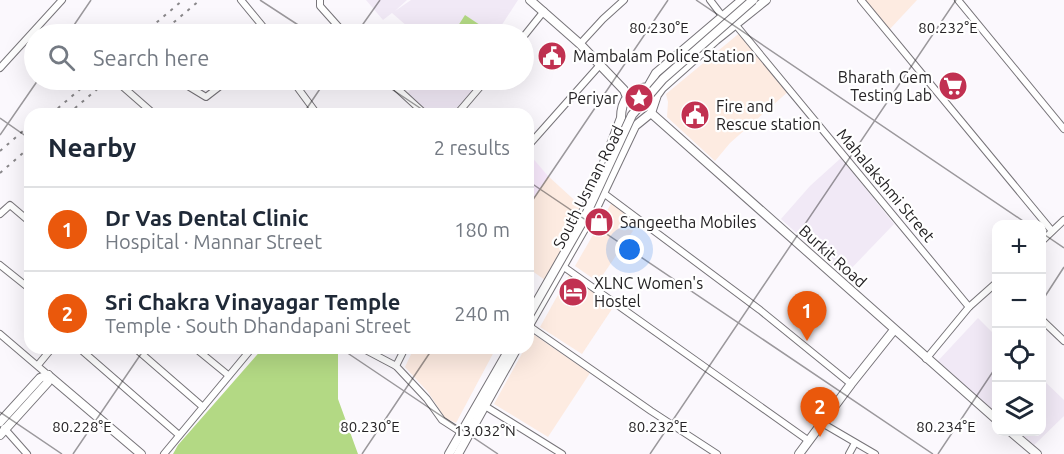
<!DOCTYPE html>
<meta charset="utf-8">
<style>
:root{--surface:#fff;--page:#f2f2f3;--text:#1f2937;--muted:#747a83;--line:#e0e1e3;--accent:#ea580c}
body{margin:0;font-family:Ubuntu,sans-serif;background:var(--page);color:var(--text)}
.controls{position:absolute;right:18px;bottom:18px;display:grid;overflow:hidden;border-radius:12px;box-shadow:0 6px 24px #0002}
.controls button{width:54px;height:54px;display:grid;place-items:center;padding:0;border:0;border-bottom:2px solid var(--line);background:var(--surface);color:var(--text);font:30px sans-serif}
.you{position:absolute;left:630px;top:250px;width:21px;height:21px;margin:-15px;border:4px solid #fff;border-radius:50%;background:#1a73e8;box-shadow:0 0 0 9px #1a73e833}
.badge{display:grid;place-items:center;width:39px;height:39px;border-radius:50%;background:var(--accent);color:#fff;font-size:20px;font-weight:700}
.pin{position:absolute;translate:-50% -50px;filter:drop-shadow(0 2px 3px #0008)}
.pin::after{content:'';position:absolute;top:32px;width:21px;height:18px;background:inherit;clip-path:polygon(0 0,100% 0,50% 100%)}
.list{margin:0;padding:0;list-style:none}
h2{display:flex;justify-content:space-between;align-items:center;height:78px;margin:0;padding:0 24px;font-size:26px}
h2 small{font-size:20px;font-weight:400;color:var(--muted)}
.list li{display:grid;grid-template-columns:39px 1fr auto;gap:18px;align-items:center;box-sizing:border-box;height:84px;padding:0 24px;border-top:2px solid var(--line)}
.list b{display:block;font-size:22px;white-space:nowrap}
.list p{margin:0;font-size:20px;white-space:nowrap;color:var(--muted)}
.list em{font-size:20px;font-style:normal;color:var(--muted)}
.icon{flex:none;width:33px;height:33px;fill:none;stroke:currentColor;stroke-width:2;stroke-linecap:round;stroke-linejoin:round}
.map{position:relative;flex:none;width:1064px;height:454px;overflow:hidden}
.search{position:absolute;background:var(--surface);box-shadow:0 6px 24px #0002;left:24px;top:24px;width:510px;height:66px;display:flex;align-items:center;gap:15px;box-sizing:border-box;padding:0 21px;border-radius:33px;color:var(--muted);font-size:22px}
.panel{position:absolute;background:var(--surface);box-shadow:0 6px 24px #0002;left:24px;top:108px;width:510px;height:246px;border-radius:18px}
.map>svg:first-child{display:block}
</style>
<div class="map">
<svg width="1064" height="454" viewBox="0 0 1064 454">
<rect width="100%" height="100%" fill="#fbf8fd"/>
<!-- commercial -->
<g fill="#fdebe1">
<path d="M 863,0 L 917,0 L 889,30 Z"/>
<path d="M 742,31 L 790,90 L 730,143 L 715,161 L 667,117 L 668,102 L 666,94 Z"/>
<path d="M 548,176 L 583,208 L 545,280 L 528,268 L 528,206 Z"/>
<path d="M 612,202 L 639,222 L 598,282 L 575,266 Z"/>
<path d="M 569,275 L 614,306 L 582,354 L 540,327 Z"/>
<path d="M 533,334 L 590,373 L 548,437 L 494,404 L 525,348 L 528,348 L 528,343 Z"/>
<path d="M 414,348 L 496,348 L 456,423 L 445,418 L 428,392 L 405,367 Z"/>
</g>
<!-- industrial -->
<path fill="#f8e9fc" d="M 530,155 L 548,176 L 528,206 L 528,157 Z"/>
<!-- built -->
<g fill="#f1e9f6">
<path d="M 366,0 L 407,0 L 395,11 L 411,0 L 518,0 L 496,34 L 416,34 L 392,13 L 383,20 Z"/>
<path d="M 419,80 L 484,80 L 455,114 L 428,114 L 407,94 Z"/>
<path d="M 841,158 L 894,224 L 844,276 L 781,219 L 810,186 Z"/>
<path d="M 978,318 L 996,336 L 996,413 L 937,362 Z"/>
<path d="M 1042,379 L 1064,400 L 1064,416 L 1034,445 L 1019,432 L 1042,432 Z"/>
</g>
<!-- green -->
<g fill="#b3d984">
<path d="M 465,15 L 483,27 L 478,34 L 465,34 L 456,29 Z"/>
<path d="M 263,348 L 338,348 L 338,399 L 358,454 L 173,454 L 178,445 Z"/>
</g>
<g fill="none" stroke-linecap="round" stroke-linejoin="round">
<!-- street casing -->
<g stroke="#777479" stroke-width="8">
<g id="street">
<path d="M 241,0 L 269,34"/>
<path d="M 320,0 L 320,6 L 345,34"/>
<path d="M 710,0 L 723,17"/>
<path d="M 861,0 L 1052,231"/>
<path d="M 958,0 L 1064,129"/>
<path d="M 735,24 L 969,307"/>
<path d="M 524,36 L 544,11"/>
<path d="M 580,44 L 603,19 L 624,0"/>
<path d="M 0,68 L 62,0"/>
<path d="M 178,80 L 206,97 L 228,80"/>
<path d="M 292,80 L 317,114"/>
<path d="M 388,80 L 425,114"/>
<path d="M 122,86 L 154,114"/>
<path d="M 457,114 L 486,80"/>
<path d="M 528,146 L 599,66"/>
<path d="M 602,192 L 760,310 L 851,384"/>
<path d="M 0,214 L 10,205 L 30,222"/>
<path d="M 1042,241 L 1064,220"/>
<path d="M 0,265 L 30,289"/>
<path d="M 564,267 L 809,441"/>
<path d="M 1042,320 L 1064,341"/>
<path d="M 529,326 L 651,411 L 717,454"/>
<path d="M 0,334 L 48,375"/>
<path d="M 79,348 L 179,435"/>
<path d="M 135,348 L 203,407"/>
<path d="M 195,348 L 228,375"/>
<path d="M 362,348 L 396,366 L 427,399 L 442,420 L 459,431"/>
<path d="M 926,359 L 969,307 L 996,283"/>
<path d="M 38,365 L 52,348"/>
<path d="M 396,366 L 405,348"/>
<path d="M 485,406 L 562,454"/>
<path d="M 822,423 L 875,454"/>
<path d="M 4,428 L 27,454"/>
<path d="M 164,454 L 252,348"/>
<path d="M 849,454 L 855,443"/>
</g>
</g>
<!-- secondary casing -->
<g stroke="#777479" stroke-width="10">
<g id="secondary">
<path d="M 530,0 L 580,44 L 624,90 L 627,97"/>
<path d="M 651,113 L 996,419"/>
<path d="M 597,181 L 621,118 C 621,100 630,89 648,87 L 656,73 L 742,0"/>
<path d="M 568,240 L 586,206"/>
<path d="M 528,327 L 596,208 L 635,126 L 651,113 L 657,95 L 662,88 L 716,40 L 766,0"/>
<path d="M 48,375 L 141,454"/>
<path d="M 0,422 L 40,378 L 48,375"/>
<path d="M 1011,432 L 1037,454"/>
<path d="M 0,435 L 48,382 L 48,375"/>
<path d="M 449,454 L 510,348"/>
<path d="M 458,454 L 517,348"/>
<path d="M 799,454 L 851,384 L 894,330"/>
</g>
</g>
<!-- street -->
<use href="#street" stroke="#fff" stroke-width="6"/>
<!-- secondary -->
<use href="#secondary" stroke="#fff" stroke-width="8"/>
<!-- rail -->
<g stroke="#89878a" stroke-width="2" stroke-dasharray="3 6" stroke-linecap="butt">
<path d="M 143,34 L 183,0"/>
<path d="M 160,34 L 200,0"/>
<path d="M 51,114 L 91,80"/>
<path d="M 68,114 L 108,80"/>
<path d="M 0,151 L 30,125"/>
<path d="M 0,173 L 30,147"/>
</g>
<!-- secondary-bridge casing -->
<g stroke="#777479" stroke-width="10" stroke-linecap="butt">
<path id="secondary-bridge" d="M 528,317 L 584,219 L 632,115 L 663,79 L 753,0"/>
</g>
<!-- secondary-bridge -->
<use href="#secondary-bridge" stroke="#fff" stroke-width="8"/>
</g>
<!-- ticks -->
<path fill="none" stroke="#252325" stroke-width="1.5" stroke-opacity="0.45" d="M 260,0 L 312,34M 696,0 L 1029,225M 68,34 L 91,0M 356,34 L 380,0M 378,80 L 429,114M 303,114 L 326,80M 0,118 L 30,139M 0,135 L 38,80M 528,181 L 933,454M 528,207 L 668,0M 1042,233 L 1064,248M 1042,301 L 1064,267M 340,348 L 498,454M 0,412 L 62,454M 73,454 L 145,348M 362,454 L 433,348M 650,454 L 956,0M 938,454 L 996,367"/>
<!-- icons -->
<defs>
<g id="civic-disc" transform="scale(1.5)"><circle r="9.5" fill="#c13151" stroke="#fff"/><path d="M-.6-6.5H3V-4.5H.6V-3L4-1V1h2V6H-6V1h2V-1L-.6-3ZM-1.2 2.5V6h2.4V2.5Z" fill="#fff"/></g>
<g id="supermarket-disc" transform="scale(1.5)"><circle r="9.5" fill="#c13151" stroke="#fff"/><path d="M-6-5.5h2.5l.6 2H6L4.5 2H-2.5L-4.4-4H-6ZM-1.5 3.2a1.3 1.3 0 1 0 .1 0ZM3 3.2a1.3 1.3 0 1 0 .1 0Z" fill="#fff"/></g>
<g id="sight-disc" transform="scale(1.5)"><circle r="9.5" fill="#c13151" stroke="#fff"/><path d="M0-6L1.8-2.2L6-1.7L2.9 1.2L3.7 5.4L0 3.3L-3.7 5.4L-2.9 1.2L-6-1.7L-1.8-2.2Z" fill="#fff"/></g>
<g id="shop-disc" transform="scale(1.5)"><circle r="9.5" fill="#c13151" stroke="#fff"/><path d="M-5-2.5h2.3a2.7 3.5 0 0 1 5.4 0H5L5.5 6h-11ZM-1.5-2.5h3a1.5 2.3 0 0 0-3 0Z" fill="#fff"/></g>
<g id="hotel-disc" transform="scale(1.5)"><circle r="9.5" fill="#c13151" stroke="#fff"/><path d="M-6-4.5h1.5V1H6V5H4.5V3h-9V5H-6ZM-4 0a1.8 1.8 0 1 1 3.6 0ZM.5 0V-2.5h3Q6-2.5 6 0Z" fill="#fff"/></g>
</defs>
<g fill-rule="evenodd">
<use href="#civic-disc" x="552" y="56"/>
<use href="#supermarket-disc" x="953" y="86"/>
<use href="#sight-disc" x="639" y="98"/>
<use href="#civic-disc" x="695" y="115"/>
<use href="#shop-disc" x="599" y="222"/>
<use href="#hotel-disc" x="573" y="292"/>
</g>
<g text-anchor="middle" dominant-baseline="central" stroke-width="4.5" stroke-linejoin="round" paint-order="stroke">
<!-- poi labels -->
<g font-size="16" fill="#252325" stroke="#fff" text-anchor="start">
<text x="573" y="56">Mambalam Police Station</text>
<text x="932" y="77" text-anchor="end">Bharath Gem<tspan x="932" dy="18">Testing Lab</tspan></text>
<text x="618" y="98" text-anchor="end">Periyar</text>
<text x="716" y="106">Fire and<tspan x="716" dy="18">Rescue station</tspan></text>
<text x="620" y="222">Sangeetha Mobiles</text>
<text x="594" y="283">XLNC Women's<tspan x="594" dy="18">Hostel</tspan></text>
</g>
<!-- street labels -->
<g font-size="16" fill="#252325" stroke="#fff">
<text transform="translate(886 185) rotate(50)">Mahalakshmi Street</text>
<text transform="translate(588 187) rotate(-63)">South Usman Road</text>
<text transform="translate(833 256) rotate(42)">Burkit Road</text>
</g>
</g>
<g font-size="15" text-anchor="middle" fill="#252325" stroke="#fff" stroke-width="4.5" stroke-linejoin="round" paint-order="stroke">
<text x="659" y="33">80.230°E</text>
<text x="948" y="33">80.232°E</text>
<text x="82" y="432">80.228°E</text>
<text x="370" y="432">80.230°E</text>
<text x="658" y="432">80.232°E</text>
<text x="946" y="432">80.234°E</text>
<text x="485" y="436">13.032°N</text>
</g>
</svg>
<div class="controls">
<button>+</button>
<button>−</button>
<button><svg class="icon" aria-label="locate" viewBox="0 0 24 24"><circle cx="12" cy="12" r="6"/><path d="M12 2v4M12 18v4M2 12h4M18 12h4"/></svg></button>
<button><svg class="icon" aria-label="layers" viewBox="0 0 24 24"><path d="M12 4l9 5-9 5-9-5zM3 14l9 5 9-5"/></svg></button>
</div>
<div class="you"></div>
<div class="pin badge" style="left:807px;top:341px">1</div>
<div class="pin badge" style="left:820px;top:437px">2</div>
<div class="search"><svg class="icon" aria-label="search" viewBox="0 0 24 24"><circle cx="10" cy="10" r="6"/><path d="M15 15l6 6"/></svg>Search here</div>
<section class="panel">
<h2>Nearby<small>2 results</small></h2>
<ul class="list">
<li><span class="badge">1</span><div><b>Dr Vas Dental Clinic</b><p>Hospital · Mannar Street</p></div><em>180 m</em></li>
<li><span class="badge">2</span><div><b>Sri Chakra Vinayagar Temple</b><p>Temple · South Dhandapani Street</p></div><em>240 m</em></li>
</ul>
</section>
</div>
